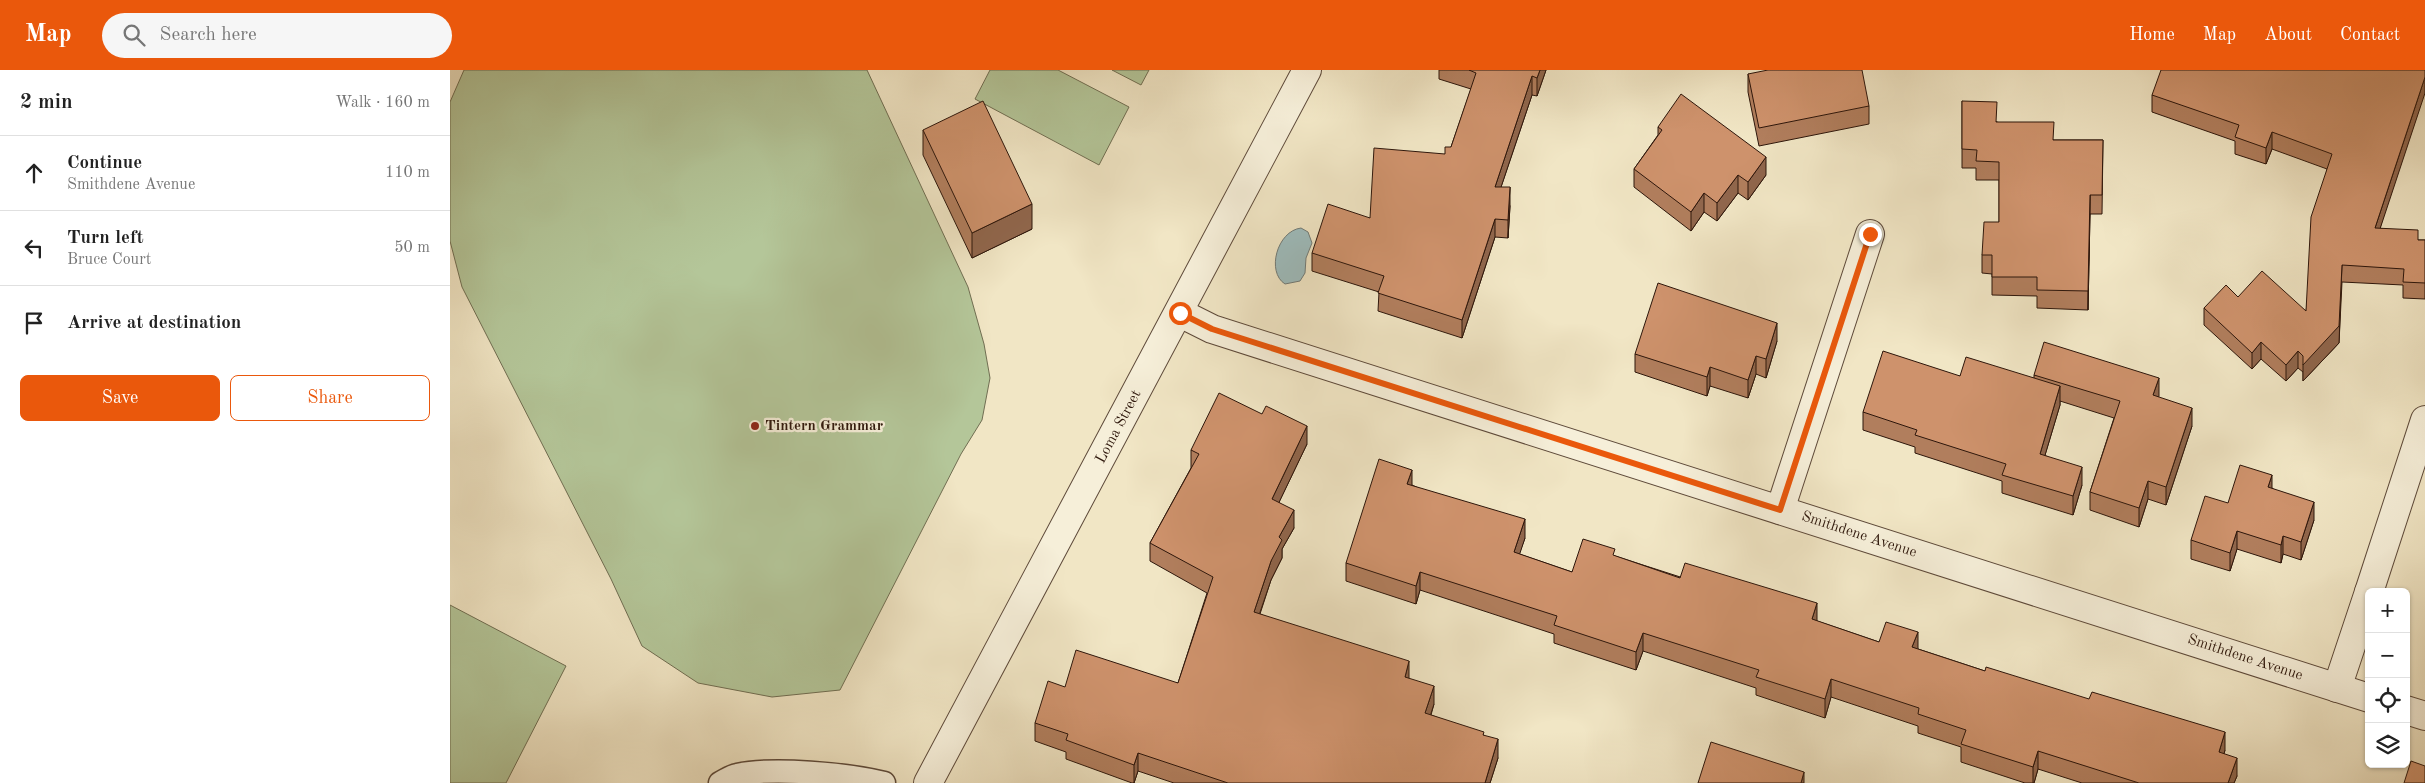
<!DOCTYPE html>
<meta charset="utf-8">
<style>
:root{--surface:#fff;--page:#f6f6f6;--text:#222;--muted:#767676;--line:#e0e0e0;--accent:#ea580c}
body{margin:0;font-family:"Old Standard TT",serif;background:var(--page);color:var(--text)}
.controls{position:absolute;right:15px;bottom:15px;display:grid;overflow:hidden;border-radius:8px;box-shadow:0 1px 4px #0004}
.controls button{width:45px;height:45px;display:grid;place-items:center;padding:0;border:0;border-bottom:1px solid var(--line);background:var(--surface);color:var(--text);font:25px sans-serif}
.stop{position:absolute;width:15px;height:15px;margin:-11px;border:4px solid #ea580c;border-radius:50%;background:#fff}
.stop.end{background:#ea580c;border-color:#fff;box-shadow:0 1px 5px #0008}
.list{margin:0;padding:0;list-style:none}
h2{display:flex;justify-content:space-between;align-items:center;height:65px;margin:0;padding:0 20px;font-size:21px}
h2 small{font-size:16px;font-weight:400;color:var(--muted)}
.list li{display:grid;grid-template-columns:32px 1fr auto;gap:15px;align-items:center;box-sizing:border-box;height:75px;padding:0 20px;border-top:1px solid var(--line)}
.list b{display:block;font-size:19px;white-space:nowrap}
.list p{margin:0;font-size:16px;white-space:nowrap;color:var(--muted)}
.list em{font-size:16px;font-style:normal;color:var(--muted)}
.actions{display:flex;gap:10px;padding:15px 20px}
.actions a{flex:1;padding:11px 0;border:1px solid var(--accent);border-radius:8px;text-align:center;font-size:18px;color:var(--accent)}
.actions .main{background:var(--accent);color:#fff}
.icon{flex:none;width:28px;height:28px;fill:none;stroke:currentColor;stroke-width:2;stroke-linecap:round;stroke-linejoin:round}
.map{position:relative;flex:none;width:1975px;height:713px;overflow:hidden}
header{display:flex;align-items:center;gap:30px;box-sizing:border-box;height:70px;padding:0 25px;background:var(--accent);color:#fff}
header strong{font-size:24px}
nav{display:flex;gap:28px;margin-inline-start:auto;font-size:18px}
.search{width:350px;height:45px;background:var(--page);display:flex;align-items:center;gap:12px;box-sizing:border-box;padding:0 18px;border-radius:28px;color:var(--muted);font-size:19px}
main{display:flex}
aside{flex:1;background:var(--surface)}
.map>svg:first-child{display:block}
</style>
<header>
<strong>Map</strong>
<div class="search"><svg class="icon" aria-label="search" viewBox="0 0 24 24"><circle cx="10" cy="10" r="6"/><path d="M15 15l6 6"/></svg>Search here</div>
<nav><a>Home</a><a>Map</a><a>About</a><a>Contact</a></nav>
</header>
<main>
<aside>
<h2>2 min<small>Walk · 160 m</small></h2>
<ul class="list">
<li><svg class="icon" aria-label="ahead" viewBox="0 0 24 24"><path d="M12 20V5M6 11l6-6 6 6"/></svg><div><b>Continue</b><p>Smithdene Avenue</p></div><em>110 m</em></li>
<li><svg class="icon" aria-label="left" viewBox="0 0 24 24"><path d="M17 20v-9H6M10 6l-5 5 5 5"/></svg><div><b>Turn left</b><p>Bruce Court</p></div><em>50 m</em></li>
<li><svg class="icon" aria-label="arrive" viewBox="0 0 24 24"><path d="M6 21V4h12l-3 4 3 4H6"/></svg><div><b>Arrive at destination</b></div></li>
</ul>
<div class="actions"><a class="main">Save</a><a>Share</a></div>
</aside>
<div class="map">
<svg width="1975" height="713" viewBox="0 0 1975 713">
<rect width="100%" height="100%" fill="#f1e6c5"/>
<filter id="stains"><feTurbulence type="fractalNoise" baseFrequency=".004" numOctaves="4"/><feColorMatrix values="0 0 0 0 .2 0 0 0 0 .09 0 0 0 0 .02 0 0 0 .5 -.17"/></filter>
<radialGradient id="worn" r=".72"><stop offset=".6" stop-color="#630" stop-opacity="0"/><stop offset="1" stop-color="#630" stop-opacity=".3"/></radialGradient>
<!-- green -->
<g fill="#b4c699" stroke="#706e52">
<path d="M 14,0 L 417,0 L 518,217 L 534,274 L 540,308 L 532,350 L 511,384 L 390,620 L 322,627 L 248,613 L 192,576 L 161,509 L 12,217 L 0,171 L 0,32 Z"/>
<path d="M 540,0 L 608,0 L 679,37 L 649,95 L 525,29 Z"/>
<path d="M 662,0 L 699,0 L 691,15 Z"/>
<path d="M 0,535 L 116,596 L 56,713 L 0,713 Z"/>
</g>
<!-- water -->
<path fill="#9ebdbe" stroke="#717a76" d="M 851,158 L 858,162 L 862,173 L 856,188 L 855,203 L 850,211 L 835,214 C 816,202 827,161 851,158 Z"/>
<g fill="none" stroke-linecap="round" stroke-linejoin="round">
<!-- service casing -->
<g stroke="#5e4a3a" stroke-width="25">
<path id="service" d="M 270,713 C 276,710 281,706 287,705 C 323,697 398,704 434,713"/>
</g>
<!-- minor casing -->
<g stroke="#5e4a3a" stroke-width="30">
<g id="minor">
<path d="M 730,243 L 762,259 L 1919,628"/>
<path d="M 1330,440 L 1420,164"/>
<path d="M 1919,522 L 1975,350"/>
<path d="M 1887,618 L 1919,522"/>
<path d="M 1956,640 L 1975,646"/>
<path d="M 478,713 L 857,0"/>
</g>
</g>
<!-- service -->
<use href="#service" stroke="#f6efd9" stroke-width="22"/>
<!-- minor -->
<use href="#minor" stroke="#f6efd9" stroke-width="28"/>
</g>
<!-- wall -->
<g fill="#b17e5d" stroke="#2d160b">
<path d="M 989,0 L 1096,0 L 1087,26 L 1082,25 L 1051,117 L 1060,136 L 1058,168 L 1045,167 L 1012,268 L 928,241 L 929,222 L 862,201 L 862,183 L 920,148 L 995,84 L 1001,77 L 1021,19 L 989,9 Z"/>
<path d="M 1975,0 L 1930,158 L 1968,170 L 1975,170 L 1975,229 L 1953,228 L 1953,215 L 1892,212 L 1889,273 L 1853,311 L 1853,302 L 1848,298 L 1836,311 L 1811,289 L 1802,299 L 1754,255 L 1754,238 L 1788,227 L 1856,241 L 1877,99 L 1822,79 L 1816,94 L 1785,84 L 1785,71 L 1702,42 L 1702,25 Z"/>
<path d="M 1298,4 L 1419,36 L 1419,54 L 1309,76 L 1298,22 Z"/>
<path d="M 1512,31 L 1547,52 L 1604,70 L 1653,70 L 1652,144 L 1640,144 L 1638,240 L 1587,238 L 1587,226 L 1542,225 L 1542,204 L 1532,203 L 1532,185 L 1549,152 L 1549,110 L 1526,110 L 1526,98 L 1512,98 Z"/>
<path d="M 1208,57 L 1316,105 L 1298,130 L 1288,123 L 1267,151 L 1254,142 L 1241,161 L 1184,117 L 1184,99 L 1208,65 Z"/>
<path d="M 473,60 L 582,159 L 522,188 L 473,85 Z"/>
<path d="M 1327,271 L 1316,308 L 1306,304 L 1298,328 L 1260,316 L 1257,326 L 1185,302 L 1185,284 Z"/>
<path d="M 1584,305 L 1709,326 L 1708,327 L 1742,356 L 1716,435 L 1698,429 L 1689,457 L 1640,440 L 1640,422 L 1664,348 L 1610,331 L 1610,335 L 1595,385 L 1632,415 L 1623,445 L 1552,423 L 1552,411 L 1465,383 L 1465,377 L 1413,360 L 1413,342 L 1510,306 L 1584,308 Z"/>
<path d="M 857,374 L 829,432 L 844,458 L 832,479 L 832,488 L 821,510 L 810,544 L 959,608 L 984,634 L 981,645 L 1034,665 L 1048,688 L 1040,713 L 724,713 L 688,701 L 684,713 L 682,713 L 616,689 L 616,682 L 585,671 L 585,653 L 615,617 L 728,613 L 757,523 L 700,491 L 700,473 L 741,398 L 741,380 Z"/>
<path d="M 962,415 L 1075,468 L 1069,484 L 1122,502 L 1165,486 L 1367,551 L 1429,572 L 1468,579 L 1775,680 L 1774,684 L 1787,706 L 1784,713 L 1632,713 L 1588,699 L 1584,713 L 1575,713 L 1511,692 L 1511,677 L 1468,663 L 1468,656 L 1381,627 L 1375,648 L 1306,625 L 1306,618 L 1193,581 L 1186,600 L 1104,573 L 1104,564 L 970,520 L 966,534 L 896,511 L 896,493 Z"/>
<path d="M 1822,418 L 1864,450 L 1851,490 L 1833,484 L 1831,493 L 1787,479 L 1780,501 L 1741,489 L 1741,470 L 1778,433 Z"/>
</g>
<!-- shaded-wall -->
<g fill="#90664c" stroke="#2d160b">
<path d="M 1090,0 L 1096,0 L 1087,26 L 1087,8 Z"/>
<path d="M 1082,6 L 1082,25 L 1045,135 L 1045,117 Z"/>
<path d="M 1975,7 L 1975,23 L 1925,174 L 1925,158 Z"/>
<path d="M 1822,62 L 1822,79 L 1816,94 L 1816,78 Z"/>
<path d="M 1316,87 L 1316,105 L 1298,130 L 1298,112 Z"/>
<path d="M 1288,105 L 1288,123 L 1267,151 L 1267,133 Z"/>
<path d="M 1060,117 L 1060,136 L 1058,168 L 1058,150 Z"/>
<path d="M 1254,123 L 1254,142 L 1241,161 L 1241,142 Z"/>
<path d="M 1640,125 L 1640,144 L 1638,240 L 1638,221 Z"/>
<path d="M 582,134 L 582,159 L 522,188 L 522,163 Z"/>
<path d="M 1045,149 L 1045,167 L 1012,268 L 1012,250 Z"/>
<path d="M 1892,195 L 1889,273 L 1853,311 L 1853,295 Z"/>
<path d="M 1327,253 L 1327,271 L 1316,308 L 1316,289 Z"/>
<path d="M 1811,272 L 1811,289 L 1802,299 L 1802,283 Z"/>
<path d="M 1848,281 L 1848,298 L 1836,311 L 1836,295 Z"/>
<path d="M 1306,286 L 1306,304 L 1298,328 L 1298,310 Z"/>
<path d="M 1260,297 L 1260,316 L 1257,326 L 1257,307 Z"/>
<path d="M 1709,308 L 1709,326 L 1703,343 L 1703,325 Z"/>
<path d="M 1610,316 L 1610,335 L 1590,402 L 1590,384 Z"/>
<path d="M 1742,338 L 1742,356 L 1716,435 L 1716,417 Z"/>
<path d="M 857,356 L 857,374 L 822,447 L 822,429 Z"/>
<path d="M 1632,397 L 1632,415 L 1623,445 L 1623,426 Z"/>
<path d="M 962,400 L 962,418 L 957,414 Z"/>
<path d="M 1822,405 L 1822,423 L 1818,417 Z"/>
<path d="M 1698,411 L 1698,429 L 1689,457 L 1689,438 Z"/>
<path d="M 1864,432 L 1864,450 L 1851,490 L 1851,472 Z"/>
<path d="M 844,440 L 844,458 L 832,479 L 832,488 L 821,510 L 804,560 L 804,542 L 829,467 Z"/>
<path d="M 1075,449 L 1075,468 L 1064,501 L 1064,482 Z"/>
<path d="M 1787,461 L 1787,479 L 1780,501 L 1780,483 Z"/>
<path d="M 1833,466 L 1833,484 L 1831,493 L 1831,475 Z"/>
<path d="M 970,502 L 970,520 L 966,534 L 966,516 Z"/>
<path d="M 1367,533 L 1367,551 L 1362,549 Z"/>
<path d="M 1468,562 L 1468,580 L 1462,577 Z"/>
<path d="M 1193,563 L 1193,581 L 1186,600 L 1186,582 Z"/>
<path d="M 959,591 L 959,609 L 955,607 Z"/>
<path d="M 1381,609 L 1381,627 L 1375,648 L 1375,629 Z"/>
<path d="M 984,616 L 984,634 L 975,662 L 975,643 Z"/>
<path d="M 1775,662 L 1775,680 L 1769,701 L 1769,682 Z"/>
<path d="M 1048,669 L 1048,688 L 1040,713 L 1035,713 Z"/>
<path d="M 1588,681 L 1588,699 L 1584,713 L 1583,713 L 1583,697 Z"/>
<path d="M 688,683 L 688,701 L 684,713 L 684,695 Z"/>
<path d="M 1787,688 L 1787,706 L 1784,713 L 1778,713 Z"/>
<path d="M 1354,702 L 1354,713 L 1351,713 Z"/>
</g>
<!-- building -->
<g fill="#ce926c" stroke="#2d160b">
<path d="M 1019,0 L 1090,0 L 1087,8 L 1082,6 L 1045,117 L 1060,117 L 1058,150 L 1045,149 L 1012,250 L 928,223 L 934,206 L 862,183 L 878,134 L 920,148 L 924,78 L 995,84 L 995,77 L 1001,77 L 1026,3 Z"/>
<path d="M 1318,0 L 1412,0 L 1419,36 L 1309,58 L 1298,4 Z"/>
<path d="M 1711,0 L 1975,0 L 1975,7 L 1925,158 L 1968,160 L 1968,170 L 1975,170 L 1975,213 L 1953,212 L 1954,199 L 1892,195 L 1889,256 L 1853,295 L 1853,286 L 1848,281 L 1836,295 L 1811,272 L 1802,283 L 1754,238 L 1776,215 L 1788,227 L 1812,201 L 1856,241 L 1861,147 L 1882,84 L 1822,62 L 1816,78 L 1785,67 L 1789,55 L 1702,25 Z"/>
<path d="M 1231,24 L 1316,87 L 1298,112 L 1288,105 L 1267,133 L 1254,123 L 1241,142 L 1184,99 L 1212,60 L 1208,57 Z"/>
<path d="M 533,31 L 582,134 L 522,163 L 473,60 Z"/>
<path d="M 1512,31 L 1547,32 L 1546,52 L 1604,52 L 1603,70 L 1653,70 L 1652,125 L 1640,125 L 1638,221 L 1587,220 L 1587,207 L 1542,207 L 1542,185 L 1532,185 L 1534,152 L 1549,152 L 1549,92 L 1526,91 L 1527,80 L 1512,79 Z"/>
<path d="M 1208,213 L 1327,253 L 1316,289 L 1306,286 L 1298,310 L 1260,297 L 1257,307 L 1185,284 Z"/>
<path d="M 1594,272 L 1709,308 L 1703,325 L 1742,338 L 1716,417 L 1698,411 L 1689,438 L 1640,422 L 1670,331 L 1584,305 Z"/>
<path d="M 1433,281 L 1510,306 L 1516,287 L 1610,316 L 1590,384 L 1632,397 L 1623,426 L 1552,405 L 1556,394 L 1465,365 L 1467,360 L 1413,342 Z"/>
<path d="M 769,323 L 812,344 L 816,336 L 857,356 L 822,429 L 844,440 L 829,467 L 832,470 L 821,491 L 804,542 L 959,591 L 955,607 L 984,616 L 975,643 L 1034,662 L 1033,665 L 1048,669 L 1035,713 L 778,713 L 688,683 L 684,695 L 616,670 L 618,664 L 585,653 L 598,611 L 615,617 L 626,580 L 728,613 L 763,507 L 700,473 L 749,384 L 741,380 Z"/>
<path d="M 929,389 L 962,400 L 957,414 L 1075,449 L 1064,482 L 1122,502 L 1133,469 L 1165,479 L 1163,485 L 1230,508 L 1235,493 L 1367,533 L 1362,549 L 1429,572 L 1436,552 L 1468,562 L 1462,577 L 1535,601 L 1536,597 L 1639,629 L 1642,622 L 1775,662 L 1769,682 L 1787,688 L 1778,713 L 1689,713 L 1588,681 L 1583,697 L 1511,674 L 1516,660 L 1468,644 L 1469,638 L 1381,609 L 1375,629 L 1306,607 L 1309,600 L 1193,563 L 1186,582 L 1104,555 L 1107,546 L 970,502 L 966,516 L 896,493 Z"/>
<path d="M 1790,395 L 1822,405 L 1818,417 L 1864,432 L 1851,472 L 1833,466 L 1831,475 L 1787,461 L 1780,483 L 1741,470 L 1755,426 L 1778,433 Z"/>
<path d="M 1261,672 L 1354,702 L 1351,713 L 1248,713 Z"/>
<path d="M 1961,691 L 1975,696 L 1975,713 L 1954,713 Z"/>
</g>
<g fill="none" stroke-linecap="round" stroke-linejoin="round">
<!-- route -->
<path stroke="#ea580c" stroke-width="6" d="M 730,243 L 762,259 L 1330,440 L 1420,164"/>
</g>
<!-- markers -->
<circle fill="#8f2418" stroke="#f6efd9" stroke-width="2" cx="305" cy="356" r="5"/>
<g text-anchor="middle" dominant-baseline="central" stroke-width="4.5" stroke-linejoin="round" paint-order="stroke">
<!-- poi labels -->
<g font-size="15" font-weight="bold" fill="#2d160b" stroke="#f6efd9" text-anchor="start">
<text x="315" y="356">Tintern Grammar</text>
</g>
<!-- street labels -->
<g font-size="15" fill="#2d160b" stroke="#f6efd9">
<text transform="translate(669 357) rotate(-62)">Loma Street</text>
<text transform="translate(1409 465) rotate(18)">Smithdene Avenue</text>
<text transform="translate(1795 588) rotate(18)">Smithdene Avenue</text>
</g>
</g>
<rect width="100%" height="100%" filter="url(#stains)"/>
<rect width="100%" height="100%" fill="url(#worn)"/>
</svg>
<div class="controls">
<button>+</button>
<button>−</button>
<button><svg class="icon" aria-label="locate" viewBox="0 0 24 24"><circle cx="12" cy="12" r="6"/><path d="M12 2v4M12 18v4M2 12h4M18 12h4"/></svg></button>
<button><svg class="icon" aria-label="layers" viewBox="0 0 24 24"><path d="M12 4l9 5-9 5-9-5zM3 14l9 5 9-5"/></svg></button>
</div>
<div class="stop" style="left:730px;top:243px"></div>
<div class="stop end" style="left:1420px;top:164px"></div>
</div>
</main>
